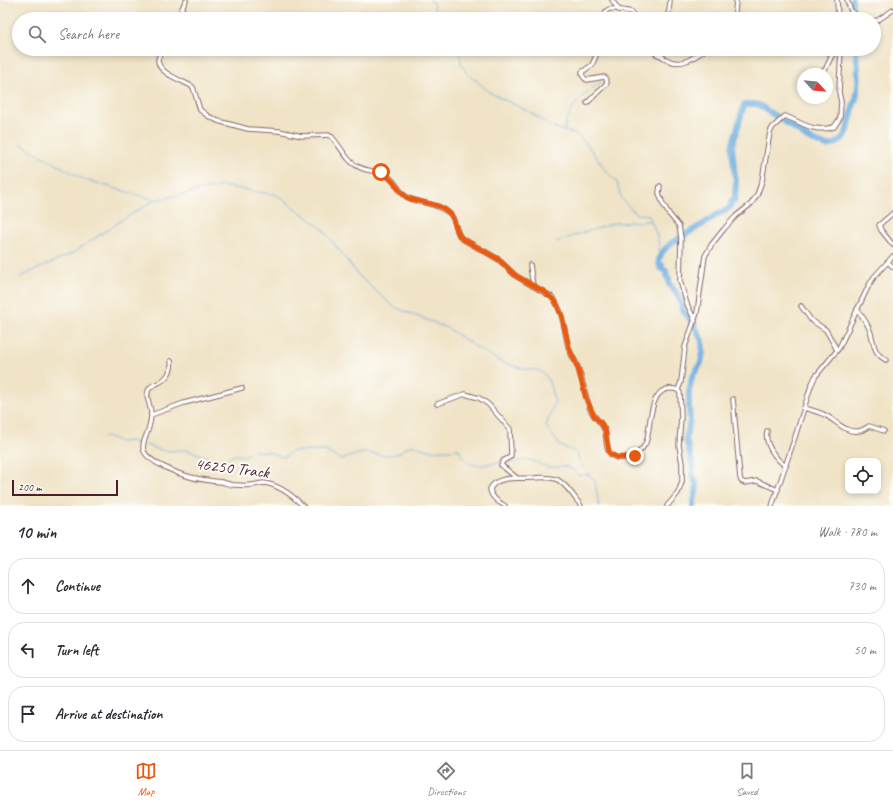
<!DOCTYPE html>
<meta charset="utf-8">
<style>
:root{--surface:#fff;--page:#f7f7f7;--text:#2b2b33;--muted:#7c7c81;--line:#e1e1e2;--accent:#ea580c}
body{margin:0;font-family:Caveat,sans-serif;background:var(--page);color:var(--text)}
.controls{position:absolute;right:12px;bottom:12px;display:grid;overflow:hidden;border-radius:8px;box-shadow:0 2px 6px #0003}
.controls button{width:36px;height:36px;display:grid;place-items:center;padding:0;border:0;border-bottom:1px solid var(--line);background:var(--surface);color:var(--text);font:20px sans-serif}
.compass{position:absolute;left:797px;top:68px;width:36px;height:36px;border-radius:50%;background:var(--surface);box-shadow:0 2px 6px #0003;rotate:116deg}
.scale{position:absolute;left:12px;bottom:10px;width:106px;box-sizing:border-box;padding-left:4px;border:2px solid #4a1f2b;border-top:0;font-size:11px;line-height:14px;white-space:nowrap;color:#4a1f2b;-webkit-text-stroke:3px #fdfcf7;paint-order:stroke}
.stop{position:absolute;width:12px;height:12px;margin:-9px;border:3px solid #ea580c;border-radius:50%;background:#fff}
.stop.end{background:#ea580c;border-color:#fff;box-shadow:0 1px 4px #0008}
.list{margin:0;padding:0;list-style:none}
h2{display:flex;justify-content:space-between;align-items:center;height:52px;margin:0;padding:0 16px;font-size:17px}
h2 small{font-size:13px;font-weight:400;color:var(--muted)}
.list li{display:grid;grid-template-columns:26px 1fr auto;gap:12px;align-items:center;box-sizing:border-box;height:56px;margin:0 8px 8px;padding:0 8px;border:1px solid var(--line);border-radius:16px}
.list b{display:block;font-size:15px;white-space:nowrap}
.list em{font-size:13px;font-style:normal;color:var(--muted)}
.icon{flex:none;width:22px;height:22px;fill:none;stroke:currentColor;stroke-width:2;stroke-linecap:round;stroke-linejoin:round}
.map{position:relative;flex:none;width:893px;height:506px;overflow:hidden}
.search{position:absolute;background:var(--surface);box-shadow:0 2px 6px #0003;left:12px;right:12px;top:12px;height:44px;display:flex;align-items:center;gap:10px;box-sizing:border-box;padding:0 14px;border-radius:22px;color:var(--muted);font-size:15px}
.sheet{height:244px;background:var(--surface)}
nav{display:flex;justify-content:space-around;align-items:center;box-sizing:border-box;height:56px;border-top:1px solid var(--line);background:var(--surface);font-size:11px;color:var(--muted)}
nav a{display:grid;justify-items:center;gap:2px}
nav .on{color:var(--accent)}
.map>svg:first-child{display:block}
</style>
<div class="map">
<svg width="893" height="506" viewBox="0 0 893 506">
<rect width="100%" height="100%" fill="#fdfcf7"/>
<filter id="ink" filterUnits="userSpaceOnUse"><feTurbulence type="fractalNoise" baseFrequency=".025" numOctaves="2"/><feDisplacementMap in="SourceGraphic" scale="8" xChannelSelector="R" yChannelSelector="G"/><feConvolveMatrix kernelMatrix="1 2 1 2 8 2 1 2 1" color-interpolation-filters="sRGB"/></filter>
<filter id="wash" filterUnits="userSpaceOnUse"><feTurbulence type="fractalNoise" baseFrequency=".012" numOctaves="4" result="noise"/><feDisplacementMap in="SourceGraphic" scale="16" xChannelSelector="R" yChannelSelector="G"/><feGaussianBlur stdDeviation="0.9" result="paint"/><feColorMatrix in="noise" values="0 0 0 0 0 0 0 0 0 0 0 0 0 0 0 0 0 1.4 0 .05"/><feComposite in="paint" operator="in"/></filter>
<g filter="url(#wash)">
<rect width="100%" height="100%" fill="#f0e3c6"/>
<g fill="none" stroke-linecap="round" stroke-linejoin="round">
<!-- stream -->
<g stroke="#6aacdf" stroke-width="1">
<path d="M 430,0 L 433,2 L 437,19"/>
<path d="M 397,19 L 435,13"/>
<path d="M 273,49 L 295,52 L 302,49"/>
<path d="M 460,49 L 461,63 L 468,75 L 478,82 L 489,92 L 533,114 L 552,127 L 578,135 L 589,147 L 606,171 L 617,182 L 621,198 L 636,214 L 649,215 L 658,239 L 660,257"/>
<path d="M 564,130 C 570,104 581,96 601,82"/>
<path d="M 20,144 L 83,179 L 155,200 L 222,186 L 277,195 L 322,228 L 359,276 L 394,307 L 447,328 L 482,351 L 503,363 L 524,369 L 538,370 L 545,375 L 548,379 L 555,402 L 546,426 L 560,446 L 576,452 L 583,468 L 595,481 L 599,506"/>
<path d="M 556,242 L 588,231 L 615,223 L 650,221"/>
<path d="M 20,277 L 73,253 L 122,220 L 155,200"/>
<path d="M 104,437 L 112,438 L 120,442 L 130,441 L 141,445"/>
<path d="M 146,445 L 164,451 L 186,450 L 221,461 C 231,461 228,452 243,456 L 253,451 L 269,452 L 281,457 L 286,456 L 292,451 L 325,451 L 342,460 C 351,456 360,452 369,453 C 377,454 383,456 391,455 C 402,454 403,448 410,446 C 415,445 423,449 428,450 C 439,451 449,450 459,449 C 461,452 461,455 463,458 C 475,472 489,461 501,463"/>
<path d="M 504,463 C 512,463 521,460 529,460 C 535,460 539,464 544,466 C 560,471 563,459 578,475 L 589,475"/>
</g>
<!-- river -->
<g stroke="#6aacdf" stroke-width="6">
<path d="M 852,19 L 852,0"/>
<path d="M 693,323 L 683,310 L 678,295 L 669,284 L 669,278 L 667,277 L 666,271 L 660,268 L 662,265 L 659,264 C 658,256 662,252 668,246 L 669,246 L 671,243 L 705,223 L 721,212 L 725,211 L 730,207 L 732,200 L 735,200 L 736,180 L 735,176 L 732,147 L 744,105 C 749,104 754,103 759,105 C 765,108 771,114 777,117 C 789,124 799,132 809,139 C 814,142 821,142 826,146 C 848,145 849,123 853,108 C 853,105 855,102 856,99 C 858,91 859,80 858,71 C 858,64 856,56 856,49"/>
<path d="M 693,506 L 697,486 L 692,474 L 693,466 L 686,439 L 690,420 L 689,406 L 689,392 L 692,377 L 701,363 L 703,352 L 702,341 L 694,324"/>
</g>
</g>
</g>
<g filter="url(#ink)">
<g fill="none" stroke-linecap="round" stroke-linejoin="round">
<!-- minor casing -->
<g stroke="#846461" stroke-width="5.5">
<g id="minor">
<path d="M 612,0 L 619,10"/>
<path d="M 837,0 L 838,19"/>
<path d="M 847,0 L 851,11 L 862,19"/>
<path d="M 177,19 L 186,0"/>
<path d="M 603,19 L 606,11 L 609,9 L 616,9 L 632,12 L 635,19"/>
<path d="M 666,19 L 669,11 L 670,0"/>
<path d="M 732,19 L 735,12 L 736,0"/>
<path d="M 874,21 L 878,20 L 893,10"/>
<path d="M 162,49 C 161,52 158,57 158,61 C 159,74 184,81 193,87 L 200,110 L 208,116 L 218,121 L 248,129 L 279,131 L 302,136 L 328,135 L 332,137 C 341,147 347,162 359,167 C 370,173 379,169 390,178 C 397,183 400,195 409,198 C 422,204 437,203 449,213 C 457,220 455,231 461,238 L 498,259 L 516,276 L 552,297 C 564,311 564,332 569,349 C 571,355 576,361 578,368 C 583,381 585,395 590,409 C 594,418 602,422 605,431 C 607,438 605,446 609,452 C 615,462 633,458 639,452 C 643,448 646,444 647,439 C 651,423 649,381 678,390"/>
<path d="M 652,49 L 656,54 L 661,56"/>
<path d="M 660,49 C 660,54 661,57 666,59 C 680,68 694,58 706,49"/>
<path d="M 825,49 L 832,56"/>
<path d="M 821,74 L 826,68 L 835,49"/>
<path d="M 587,103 L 607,83 L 606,78 L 604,77 L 587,80 C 583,78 582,76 582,72 L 592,65 L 599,49"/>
<path d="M 660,186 L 659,193 L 663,204 L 669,214 L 679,226 L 681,238 L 680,281 L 687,304 L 695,321"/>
<path d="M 893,213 L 879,225 L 881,230 L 893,245"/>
<path d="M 888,262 L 893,267"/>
<path d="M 530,265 L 533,286"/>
<path d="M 801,306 L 811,320 L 826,330 L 837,350"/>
<path d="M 857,309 C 861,315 866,321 869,328 C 875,341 871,352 886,360"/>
<path d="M 171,361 C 173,371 166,380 156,384 C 153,385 151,386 149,389 C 144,398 152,406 151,415 C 150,443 127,448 164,467 C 184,477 200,480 222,482 C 226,483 230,485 234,485 C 240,485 246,486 252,485 C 256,485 260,483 264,483 C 279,485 293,496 303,506"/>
<path d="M 733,399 L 740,478 L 741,481 L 745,483 L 757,481 L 778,490"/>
<path d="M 437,404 L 465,394 L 479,398 L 488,404 L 510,429 L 511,455 L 510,457 L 503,461 L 501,465 L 517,478"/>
<path d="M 804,408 C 812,410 820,412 827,416 C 837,422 846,433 858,431 C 862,431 866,428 869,426 L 884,431"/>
<path d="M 151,415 L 184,403 L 242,388"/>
<path d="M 767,431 C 764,443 775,459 786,466"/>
<path d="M 505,506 C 499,502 491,498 490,489 C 497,475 518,479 530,478 C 540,478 549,476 558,480 C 567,485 575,498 581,506"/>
<path d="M 667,506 L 678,493 L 682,482 L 682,464 L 679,445 L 681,417 L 680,393 L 678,390 L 681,382 L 685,347 L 697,313 L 705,256 L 712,244 L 724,229 L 736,216 L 751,204 L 757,195 L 762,181 L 770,132 L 773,127 L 785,116 C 803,123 813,133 834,127 L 840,118 L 841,102 L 839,92 L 841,49"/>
<path d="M 772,506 L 795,437 L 811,386 L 815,377 L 839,348 L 869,285 L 874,277 L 893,256"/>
</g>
</g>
<!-- minor -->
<use href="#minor" stroke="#fff" stroke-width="3.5"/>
</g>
</g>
<g fill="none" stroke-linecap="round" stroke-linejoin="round" filter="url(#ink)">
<!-- route -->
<path stroke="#ea580c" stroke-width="5" d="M 381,172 C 395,178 398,193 408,198 C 422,204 440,202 451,215 C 456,222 455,231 461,238 L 498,259 L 516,276 L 545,292 L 556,302 L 562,317 L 569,348 L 578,368 L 586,398 L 594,416 L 601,423 L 605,430 L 609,452 L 612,455 L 618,458 L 635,456"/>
</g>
<g text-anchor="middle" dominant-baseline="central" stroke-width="4" stroke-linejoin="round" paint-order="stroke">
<!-- street labels -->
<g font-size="17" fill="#4a1f2b" stroke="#fdfcf7">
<text transform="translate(232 468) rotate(7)">46250 Track</text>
</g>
</g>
</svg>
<div class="controls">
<button><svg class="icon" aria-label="locate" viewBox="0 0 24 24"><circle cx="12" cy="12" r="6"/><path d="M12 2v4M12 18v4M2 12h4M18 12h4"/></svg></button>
</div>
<svg class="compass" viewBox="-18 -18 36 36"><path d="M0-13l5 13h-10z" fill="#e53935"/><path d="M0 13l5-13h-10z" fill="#7c7c81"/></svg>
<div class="scale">200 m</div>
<div class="stop" style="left:381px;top:172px"></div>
<div class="stop end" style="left:635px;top:456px"></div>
<div class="search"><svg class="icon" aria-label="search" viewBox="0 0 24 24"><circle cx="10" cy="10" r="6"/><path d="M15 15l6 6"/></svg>Search here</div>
</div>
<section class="sheet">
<h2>10 min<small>Walk · 780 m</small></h2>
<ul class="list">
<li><svg class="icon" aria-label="ahead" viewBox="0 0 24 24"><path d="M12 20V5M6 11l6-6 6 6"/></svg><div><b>Continue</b></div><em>730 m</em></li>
<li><svg class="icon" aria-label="left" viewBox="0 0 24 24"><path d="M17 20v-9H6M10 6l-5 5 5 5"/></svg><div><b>Turn left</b></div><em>50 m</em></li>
<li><svg class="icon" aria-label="arrive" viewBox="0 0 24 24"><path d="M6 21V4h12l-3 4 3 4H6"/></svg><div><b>Arrive at destination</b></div></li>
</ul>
</section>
<nav>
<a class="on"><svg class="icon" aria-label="map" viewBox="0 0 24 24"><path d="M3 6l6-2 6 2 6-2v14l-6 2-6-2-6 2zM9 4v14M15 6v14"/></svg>Map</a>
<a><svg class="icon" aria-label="directions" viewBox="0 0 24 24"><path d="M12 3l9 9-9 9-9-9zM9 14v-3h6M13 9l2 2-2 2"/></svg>Directions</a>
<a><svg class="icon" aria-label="saved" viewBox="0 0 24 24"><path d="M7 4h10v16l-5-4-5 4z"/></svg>Saved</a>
</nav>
